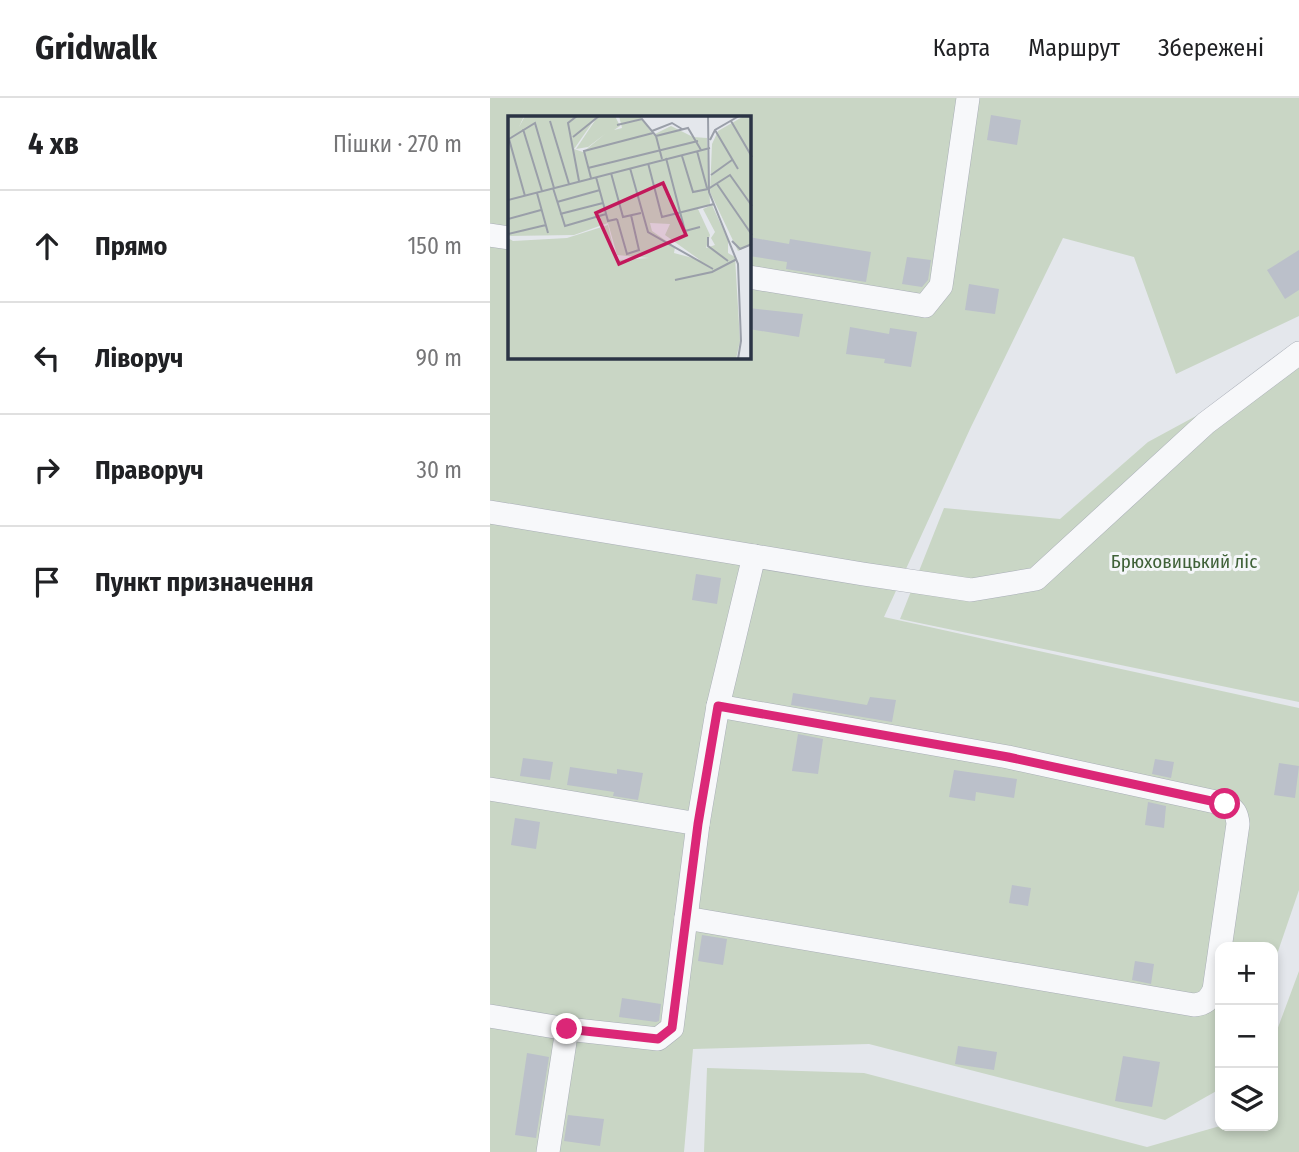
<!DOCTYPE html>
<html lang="uk">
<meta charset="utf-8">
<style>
:root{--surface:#fff;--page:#f2f2f2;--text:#202124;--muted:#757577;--line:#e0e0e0}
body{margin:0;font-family:"Fira Sans Condensed",sans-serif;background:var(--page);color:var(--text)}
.controls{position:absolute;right:21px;bottom:21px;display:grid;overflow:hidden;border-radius:14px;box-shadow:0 4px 10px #0003}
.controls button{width:63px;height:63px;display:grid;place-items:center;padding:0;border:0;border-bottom:2px solid var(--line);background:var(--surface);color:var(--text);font:35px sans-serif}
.stop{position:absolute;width:21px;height:21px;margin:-16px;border:5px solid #db2777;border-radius:50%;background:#fff}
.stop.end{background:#db2777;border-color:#fff;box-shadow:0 2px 7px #0008}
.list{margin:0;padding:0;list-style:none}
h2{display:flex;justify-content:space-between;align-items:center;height:91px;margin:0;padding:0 28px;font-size:30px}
h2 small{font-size:23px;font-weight:400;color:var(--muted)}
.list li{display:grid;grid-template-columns:46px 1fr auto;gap:21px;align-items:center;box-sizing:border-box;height:112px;padding:0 28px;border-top:2px solid var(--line)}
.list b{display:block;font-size:26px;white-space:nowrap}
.list em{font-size:23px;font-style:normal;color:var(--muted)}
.icon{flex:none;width:38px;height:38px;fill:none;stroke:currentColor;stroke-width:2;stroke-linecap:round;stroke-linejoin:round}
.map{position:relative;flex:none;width:809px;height:1054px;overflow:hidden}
header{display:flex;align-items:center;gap:42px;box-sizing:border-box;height:98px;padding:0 35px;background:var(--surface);border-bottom:2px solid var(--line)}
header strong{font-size:33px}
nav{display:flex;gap:38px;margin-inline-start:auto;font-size:24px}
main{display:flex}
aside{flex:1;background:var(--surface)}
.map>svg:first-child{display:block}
</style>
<header>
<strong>Gridwalk</strong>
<nav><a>Карта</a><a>Маршрут</a><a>Збережені</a></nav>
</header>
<main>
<aside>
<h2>4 хв<small>Пішки · 270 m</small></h2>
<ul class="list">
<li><svg class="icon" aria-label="ahead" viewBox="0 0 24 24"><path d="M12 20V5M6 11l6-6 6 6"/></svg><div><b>Прямо</b></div><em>150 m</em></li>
<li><svg class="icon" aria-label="left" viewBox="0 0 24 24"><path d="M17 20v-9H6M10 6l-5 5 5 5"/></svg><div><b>Ліворуч</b></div><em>90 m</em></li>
<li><svg class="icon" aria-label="right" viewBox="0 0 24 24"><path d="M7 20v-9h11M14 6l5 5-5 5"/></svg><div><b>Праворуч</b></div><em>30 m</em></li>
<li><svg class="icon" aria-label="arrive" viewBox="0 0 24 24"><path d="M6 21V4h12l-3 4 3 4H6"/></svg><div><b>Пункт призначення</b></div></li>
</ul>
</aside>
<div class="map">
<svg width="809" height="1054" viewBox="0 0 809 1054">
<rect width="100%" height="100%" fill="#e4e7ec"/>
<!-- green -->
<g fill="#c9d6c5" fill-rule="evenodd">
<path d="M 0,0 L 809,0 L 809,218 L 686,276 L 644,159 L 573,140 L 480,331 L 394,519 L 809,610 L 809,792 L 783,868 L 783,849 L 730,849 L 730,991 L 675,1022 L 379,946 L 203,951 L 194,1054 L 0,1054 ZM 19,19 L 259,19 L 259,259 L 19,259 Z"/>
<path d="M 809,262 L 809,604 L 410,521 L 454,410 L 570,421 L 658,344 Z"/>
<path d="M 809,873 L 809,1054 L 214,1054 L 217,970 L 374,975 L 657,1049 L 730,1028 L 783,1028 L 783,943 Z"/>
</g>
<!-- building -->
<g fill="#bbc0ca">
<path d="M 501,17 L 531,22 L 527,47 L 497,42 Z"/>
<path d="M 259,139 L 299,146 L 300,141 L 381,154 L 376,184 L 296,171 L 297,164 L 259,158 Z"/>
<path d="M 809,152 L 809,192 L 795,201 L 777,172 Z"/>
<path d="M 417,159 L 441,162 L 438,182 L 432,189 L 412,186 Z"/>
<path d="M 479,186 L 509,191 L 505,216 L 475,212 Z"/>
<path d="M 259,210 L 313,216 L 309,239 L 259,231 Z"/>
<path d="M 360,229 L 399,236 L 400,230 L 427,234 L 421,269 L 394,265 L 395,261 L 356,256 Z"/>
<path d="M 206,476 L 231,480 L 227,506 L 202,502 Z"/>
<path d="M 303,595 L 377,607 L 380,599 L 406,602 L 402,624 L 301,607 Z"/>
<path d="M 308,636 L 333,641 L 328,676 L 302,673 Z"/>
<path d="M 33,660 L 63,664 L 60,682 L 30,678 Z"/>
<path d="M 665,661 L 684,664 L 681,680 L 662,676 Z"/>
<path d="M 789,665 L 809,668 L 805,700 L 784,697 Z"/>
<path d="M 80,669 L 127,676 L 127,671 L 153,675 L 148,702 L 123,698 L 124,694 L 77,687 Z"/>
<path d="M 464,672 L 527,681 L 524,700 L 486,694 L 485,703 L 459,699 Z"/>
<path d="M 658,704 L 676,708 L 674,730 L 655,727 Z"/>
<path d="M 25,720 L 50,724 L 46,751 L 21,747 Z"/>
<path d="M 522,787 L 541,790 L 538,808 L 519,805 Z"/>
<path d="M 212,837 L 237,841 L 233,867 L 208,863 Z"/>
<path d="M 645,863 L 664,866 L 661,886 L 642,882 Z"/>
<path d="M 132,900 L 171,906 L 169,923 L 166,924 L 129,919 Z"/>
<path d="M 468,948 L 507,954 L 504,972 L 465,966 Z"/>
<path d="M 37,955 L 59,959 L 46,1040 L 25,1037 Z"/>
<path d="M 633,958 L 670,964 L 662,1009 L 625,1003 Z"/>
<path d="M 78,1017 L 114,1021 L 110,1048 L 74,1043 Z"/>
</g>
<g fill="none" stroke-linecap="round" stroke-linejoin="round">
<!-- street casing -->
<g stroke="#a9aeb7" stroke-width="24">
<g id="street">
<path d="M 0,137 L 19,140"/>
<path d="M 259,179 L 435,208 L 451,188 L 478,0"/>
<path d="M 0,414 L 373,476 L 481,492 L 546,481 L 716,325 L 809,255"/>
<path d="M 0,691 L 208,726 L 228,608 L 264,458"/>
<path d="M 196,820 L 704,907 C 715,906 719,902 724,892 L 748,726 C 747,715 744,711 735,706 L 518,659 L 228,608"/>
<path d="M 0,918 L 77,931 L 168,941 L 182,930 L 208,726"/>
<path d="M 58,1054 L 77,931"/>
</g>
</g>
<!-- street -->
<use href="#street" stroke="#f7f8fa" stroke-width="23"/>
</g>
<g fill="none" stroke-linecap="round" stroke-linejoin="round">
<!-- route -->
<path stroke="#db2777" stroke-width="9" d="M 77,931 L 168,941 L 182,930 L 208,726 L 228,608 L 518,659 L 735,706"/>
</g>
<g text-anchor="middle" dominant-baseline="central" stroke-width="6" stroke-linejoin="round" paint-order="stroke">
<!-- park labels -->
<g font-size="19" fill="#3f6138" stroke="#f4f6f9">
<text x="694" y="463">Брюховицький ліс</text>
</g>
</g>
<!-- overview -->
<g transform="translate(18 18)">
<rect width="243" height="243" fill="#e4e7ec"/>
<path d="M 0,0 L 16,0 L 11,11 L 17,0 L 89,0 L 66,33 L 75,36 L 97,18 L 80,31 L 68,33 L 90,0 L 107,0 L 112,10 L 106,14 L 114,12 L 111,0 L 132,0 L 145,19 L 163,10 L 185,21 L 199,22 L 202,88 L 190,93 L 202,119 L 198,132 L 207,129 L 203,122 L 207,116 L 195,93 L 204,89 L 220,124 L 220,137 L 227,141 L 232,225 L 228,243 L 0,243 L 0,122 L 5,125 L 59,122 L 100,109 L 107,139 L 111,144 L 141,142 L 109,139 L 100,107 L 66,119 L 0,120 ZM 142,107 L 162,108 L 157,119 L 192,144 L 166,137 L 167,131 L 144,115 ZM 236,0 L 243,0 L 243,129 L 230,135 L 202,76 L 204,28 L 210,15 Z" fill="#c9d6c5" fill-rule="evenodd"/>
<path fill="none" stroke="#9a9fa9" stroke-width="2" d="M 69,0 L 60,7 L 71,65M 200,0 L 201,76 L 230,148 L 233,225 L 230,243M 42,5 L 61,68M 223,5 L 244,41M 109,9 L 134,3 L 148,20 L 154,43M 15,13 L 34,75M 207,14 L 230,53M 144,15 L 164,7 L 174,13M 148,20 L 180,12 L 193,34M 65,21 L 91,0M 202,24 L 207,14 L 231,0M 189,35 L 199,72M 174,40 L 185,76 L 200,73 L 222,59 L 244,90M 158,42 L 177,115 L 192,111M 140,47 L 154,101 L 206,88M 80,52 L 190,25M 122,52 L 140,116 L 205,153M 103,57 L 115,101 L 133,97M 203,59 L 224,44M 88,61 L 100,105 L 109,103M 83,62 L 76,35 L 145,17M 209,68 L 244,119M 45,72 L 57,110 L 98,98M 29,77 L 40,117M 17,80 L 1,23 L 27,7 L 46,72M 0,84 L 202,32M 49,86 L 92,74M 52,98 L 95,87M 0,103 L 33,94M 109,103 L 119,138 L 131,134 L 123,99M 0,118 L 38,109M 200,121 L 200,130 L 220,145M 224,125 L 232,133 L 244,128M 167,164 L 204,156 L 229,143"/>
<path fill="#c2185b" fill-opacity="0.15" stroke="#c2185b" stroke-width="3.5" d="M 155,67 L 178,119 L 111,148 L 88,97 Z"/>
<rect width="243" height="243" fill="none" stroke="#2b3445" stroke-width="3.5"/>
</g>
</svg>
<div class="controls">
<button>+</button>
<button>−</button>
<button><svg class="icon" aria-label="layers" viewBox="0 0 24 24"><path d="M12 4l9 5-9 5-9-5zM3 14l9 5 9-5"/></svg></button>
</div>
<div class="stop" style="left:735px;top:706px"></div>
<div class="stop end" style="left:77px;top:931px"></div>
</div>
</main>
